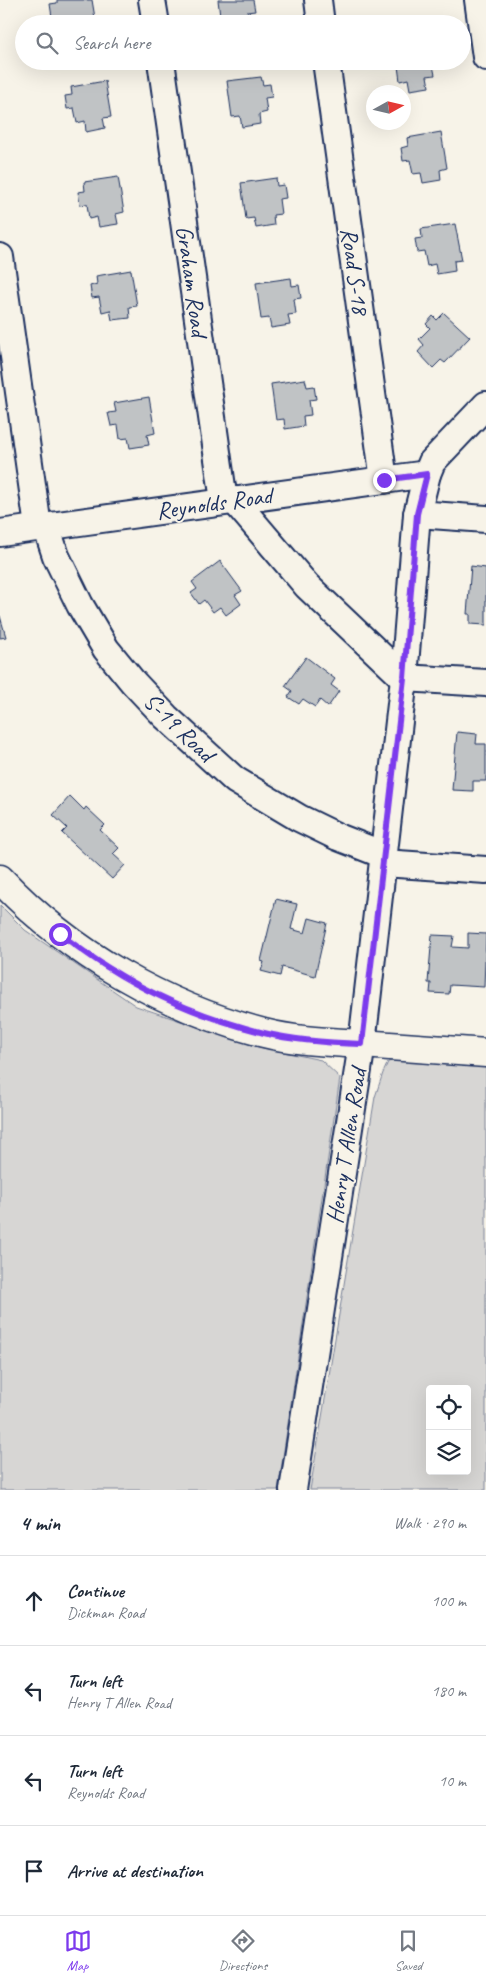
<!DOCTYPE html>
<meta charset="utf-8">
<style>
:root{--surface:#fff;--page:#f6f6f7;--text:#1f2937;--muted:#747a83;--line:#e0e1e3;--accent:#7c3aed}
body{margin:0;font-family:Caveat,sans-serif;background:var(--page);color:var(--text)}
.controls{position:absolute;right:15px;bottom:15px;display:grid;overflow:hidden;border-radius:5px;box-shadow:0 5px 20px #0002}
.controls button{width:45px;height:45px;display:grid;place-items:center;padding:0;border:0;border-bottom:1px solid var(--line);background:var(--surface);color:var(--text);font:25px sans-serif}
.compass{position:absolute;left:366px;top:85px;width:45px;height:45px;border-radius:50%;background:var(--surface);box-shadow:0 5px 20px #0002;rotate:82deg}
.stop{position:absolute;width:15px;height:15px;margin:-11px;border:4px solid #7c3aed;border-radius:50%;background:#fff}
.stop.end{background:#7c3aed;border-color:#fff;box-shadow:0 1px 5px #0008}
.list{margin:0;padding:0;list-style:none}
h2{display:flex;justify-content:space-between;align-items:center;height:65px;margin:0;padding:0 20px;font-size:21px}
h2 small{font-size:16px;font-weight:400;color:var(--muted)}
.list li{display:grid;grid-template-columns:32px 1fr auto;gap:15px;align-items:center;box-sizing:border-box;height:90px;padding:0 20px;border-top:1px solid var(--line)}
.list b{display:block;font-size:19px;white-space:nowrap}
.list p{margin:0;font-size:16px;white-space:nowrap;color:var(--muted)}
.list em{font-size:16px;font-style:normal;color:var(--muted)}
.icon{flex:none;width:28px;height:28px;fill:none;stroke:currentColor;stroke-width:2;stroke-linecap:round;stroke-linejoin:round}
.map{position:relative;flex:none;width:486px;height:1490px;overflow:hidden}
.search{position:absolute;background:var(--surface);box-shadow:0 5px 20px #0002;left:15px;right:15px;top:15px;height:55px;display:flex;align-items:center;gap:12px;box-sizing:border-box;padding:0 18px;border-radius:28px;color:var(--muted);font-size:19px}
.sheet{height:425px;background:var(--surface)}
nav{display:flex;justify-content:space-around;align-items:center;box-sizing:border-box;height:70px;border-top:1px solid var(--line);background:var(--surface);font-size:14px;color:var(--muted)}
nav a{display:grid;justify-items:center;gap:2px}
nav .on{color:var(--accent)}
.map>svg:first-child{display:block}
</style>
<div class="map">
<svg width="486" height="1490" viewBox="0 0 486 1490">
<rect width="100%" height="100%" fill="#f7f3e8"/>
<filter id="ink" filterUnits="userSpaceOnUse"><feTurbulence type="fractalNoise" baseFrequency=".02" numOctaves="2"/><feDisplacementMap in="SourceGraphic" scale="10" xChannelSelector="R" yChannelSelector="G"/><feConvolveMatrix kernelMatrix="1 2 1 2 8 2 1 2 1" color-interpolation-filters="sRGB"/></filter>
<g filter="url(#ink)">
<!-- green -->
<g fill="#d7d6d4" stroke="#798299" fill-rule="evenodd">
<path d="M 0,905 L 25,930 L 136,1006 L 255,1046 L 321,1060 L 340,1078 L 278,1490 L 0,1490 Z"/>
<path d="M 399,1059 L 486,1066 L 486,1490 L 310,1490 L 375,1097 L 383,1073 L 388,1062 ZM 430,1389 L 467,1389 L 467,1471 L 430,1471 Z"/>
</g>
<!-- building -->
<g fill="#c0c3c5" stroke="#1b2f5e">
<path d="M 57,0 L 92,0 L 96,24 L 60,24 L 59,16 L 52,17 L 50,4 L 57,3 Z"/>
<path d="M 218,0 L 253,0 L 255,11 L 247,12 L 248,22 L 229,24 L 228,15 L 220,16 Z"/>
<path d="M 389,61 L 432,61 L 435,75 L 427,76 L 429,87 L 410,90 L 408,79 L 400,81 L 398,66 L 391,67 Z"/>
<path d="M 261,77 L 263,85 L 270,84 L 272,97 L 265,98 L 267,112 L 259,114 L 260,124 L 242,127 L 240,116 L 232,117 L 227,81 Z"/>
<path d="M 105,81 L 111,117 L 103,118 L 105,128 L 86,132 L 85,121 L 77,123 L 74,108 L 67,109 L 65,96 L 72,95 L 71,87 Z"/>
<path d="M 441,132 L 447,168 L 440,170 L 441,180 L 423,183 L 421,173 L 413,174 L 410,160 L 403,161 L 401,148 L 408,146 L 407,138 Z"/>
<path d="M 118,177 L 124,212 L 116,214 L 118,224 L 99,227 L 97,217 L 89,219 L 87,204 L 80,205 L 78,192 L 85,191 L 84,182 Z"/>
<path d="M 276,178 L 277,186 L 284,185 L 286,198 L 279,199 L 281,214 L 273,215 L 274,225 L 256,228 L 254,218 L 246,219 L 241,183 Z"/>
<path d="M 455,224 L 462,260 L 454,261 L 455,271 L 437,274 L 435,264 L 427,266 L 424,251 L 417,252 L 415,239 L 422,238 L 421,229 Z"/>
<path d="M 131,270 L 137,306 L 129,307 L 130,318 L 112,320 L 110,310 L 102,312 L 99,297 L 92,298 L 90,286 L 97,284 L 96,276 Z"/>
<path d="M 291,278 L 292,286 L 299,285 L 301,298 L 294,299 L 296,314 L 288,315 L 290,325 L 271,328 L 269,318 L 261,319 L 256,283 Z"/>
<path d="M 444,313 L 470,337 L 445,363 L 441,360 L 433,368 L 418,352 L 424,345 L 419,339 L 430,328 L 426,324 L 433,316 L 437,320 Z"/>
<path d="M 305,379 L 307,387 L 314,386 L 316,399 L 309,400 L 311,415 L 303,416 L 304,426 L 285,429 L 284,419 L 276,420 L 271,384 Z"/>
<path d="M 149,397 L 155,433 L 147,435 L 149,445 L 130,448 L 128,438 L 120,439 L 118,425 L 111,426 L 108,413 L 116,412 L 114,403 Z"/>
<path d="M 220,561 L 242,591 L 235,595 L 241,604 L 226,615 L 220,607 L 213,612 L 204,600 L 199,604 L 191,593 L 197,589 L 192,582 Z"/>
<path d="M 471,566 L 486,568 L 486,625 L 470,624 L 470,614 L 467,614 Z"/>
<path d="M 0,616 L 6,637 L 0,638 Z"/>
<path d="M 306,657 L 335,679 L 331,685 L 339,691 L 328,707 L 320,700 L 315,707 L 303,699 L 299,704 L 288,697 L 292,691 L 285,686 Z"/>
<path d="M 457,732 L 477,734 L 476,744 L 486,744 L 486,781 L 473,781 L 473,791 L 452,790 Z"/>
<path d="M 70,796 L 84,810 L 86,807 L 105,825 L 100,830 L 119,848 L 113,854 L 125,865 L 112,879 L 62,833 L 67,828 L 53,815 Z"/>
<path d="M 276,899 L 297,904 L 291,929 L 305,933 L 309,918 L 327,923 L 315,976 L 282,967 L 280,976 L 261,971 L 264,962 L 261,961 Z"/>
<path d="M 468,933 L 486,934 L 484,987 L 450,985 L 449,994 L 430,993 L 431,983 L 428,983 L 432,935 L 454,936 L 452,947 L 468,948 Z"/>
</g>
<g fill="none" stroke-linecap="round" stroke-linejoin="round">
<!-- minor casing -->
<g stroke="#1b2f5e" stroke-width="30">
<g id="minor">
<path d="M 152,0 L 156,24"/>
<path d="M 318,0 L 321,24"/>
<path d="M 478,0 L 486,57"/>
<path d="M 161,61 L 224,501"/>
<path d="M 326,61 L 384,480"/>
<path d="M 0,257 L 38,527"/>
<path d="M 234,500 L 307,586 L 404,678 L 486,683"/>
<path d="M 417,514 L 486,519"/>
<path d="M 46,526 L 56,556 L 80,605 L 106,649 L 133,682 L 166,717 L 235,780 L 299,818 L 338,837 L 384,855"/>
<path d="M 0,533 L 427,474"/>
<path d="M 383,863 L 486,870"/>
<path d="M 293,1490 L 362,1044 L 404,678 L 417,514 L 427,474 L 432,462 L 486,405"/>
</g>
</g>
<!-- tertiary casing -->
<g stroke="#1b2f5e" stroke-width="31">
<path id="tertiary" d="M 0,879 C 71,954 164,1007 264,1033 C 295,1041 329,1042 362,1044 C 403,1047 445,1050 486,1053"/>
</g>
<!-- minor -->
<use href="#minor" stroke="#f7f3e8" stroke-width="26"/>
<!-- tertiary -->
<use href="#tertiary" stroke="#f7f3e8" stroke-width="28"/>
</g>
</g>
<g fill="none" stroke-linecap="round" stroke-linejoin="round" filter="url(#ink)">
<!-- route -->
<path stroke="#7c3aed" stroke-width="6" d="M 60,934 C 75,945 91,957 107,967 C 154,997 209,1019 264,1033 C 296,1041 330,1043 362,1044 L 404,678 L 417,514 L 427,474 L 384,480"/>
</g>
<g text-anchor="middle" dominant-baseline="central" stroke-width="4" stroke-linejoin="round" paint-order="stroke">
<!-- street labels -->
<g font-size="24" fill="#1b2f5e" stroke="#f7f3e8">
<text transform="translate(355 271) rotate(82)">Road S-18</text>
<text transform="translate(192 281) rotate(82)">Graham Road</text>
<text transform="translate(214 503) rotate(-8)">Reynolds Road</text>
<text transform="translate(179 727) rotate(44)">S-19 Road</text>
<text transform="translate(346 1146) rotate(-81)">Henry T Allen Road</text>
</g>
</g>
</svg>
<div class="controls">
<button><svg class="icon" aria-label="locate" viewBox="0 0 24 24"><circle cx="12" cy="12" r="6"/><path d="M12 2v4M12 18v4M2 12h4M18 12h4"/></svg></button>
<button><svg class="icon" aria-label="layers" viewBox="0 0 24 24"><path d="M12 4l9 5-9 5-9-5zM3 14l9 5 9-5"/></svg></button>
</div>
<svg class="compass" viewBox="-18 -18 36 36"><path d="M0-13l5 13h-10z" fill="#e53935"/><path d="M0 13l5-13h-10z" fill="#747a83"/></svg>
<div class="stop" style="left:60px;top:934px"></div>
<div class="stop end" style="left:384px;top:480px"></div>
<div class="search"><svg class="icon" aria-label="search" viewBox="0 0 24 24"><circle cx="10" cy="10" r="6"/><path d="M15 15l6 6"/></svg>Search here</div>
</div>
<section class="sheet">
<h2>4 min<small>Walk · 290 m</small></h2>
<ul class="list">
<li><svg class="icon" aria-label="ahead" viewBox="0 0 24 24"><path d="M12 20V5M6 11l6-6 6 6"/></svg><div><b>Continue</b><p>Dickman Road</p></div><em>100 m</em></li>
<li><svg class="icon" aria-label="left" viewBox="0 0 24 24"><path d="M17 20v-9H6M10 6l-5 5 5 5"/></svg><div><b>Turn left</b><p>Henry T Allen Road</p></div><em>180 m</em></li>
<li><svg class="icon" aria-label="left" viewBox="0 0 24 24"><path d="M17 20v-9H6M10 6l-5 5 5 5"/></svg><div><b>Turn left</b><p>Reynolds Road</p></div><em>10 m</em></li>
<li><svg class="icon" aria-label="arrive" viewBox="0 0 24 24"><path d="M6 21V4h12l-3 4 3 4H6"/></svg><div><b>Arrive at destination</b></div></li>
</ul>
</section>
<nav>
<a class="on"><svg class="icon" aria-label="map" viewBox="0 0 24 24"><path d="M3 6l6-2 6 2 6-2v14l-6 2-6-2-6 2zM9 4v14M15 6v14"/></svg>Map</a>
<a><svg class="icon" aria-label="directions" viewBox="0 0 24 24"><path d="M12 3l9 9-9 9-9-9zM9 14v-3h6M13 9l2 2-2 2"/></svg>Directions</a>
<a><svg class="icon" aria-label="saved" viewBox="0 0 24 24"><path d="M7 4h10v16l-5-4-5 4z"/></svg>Saved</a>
</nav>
